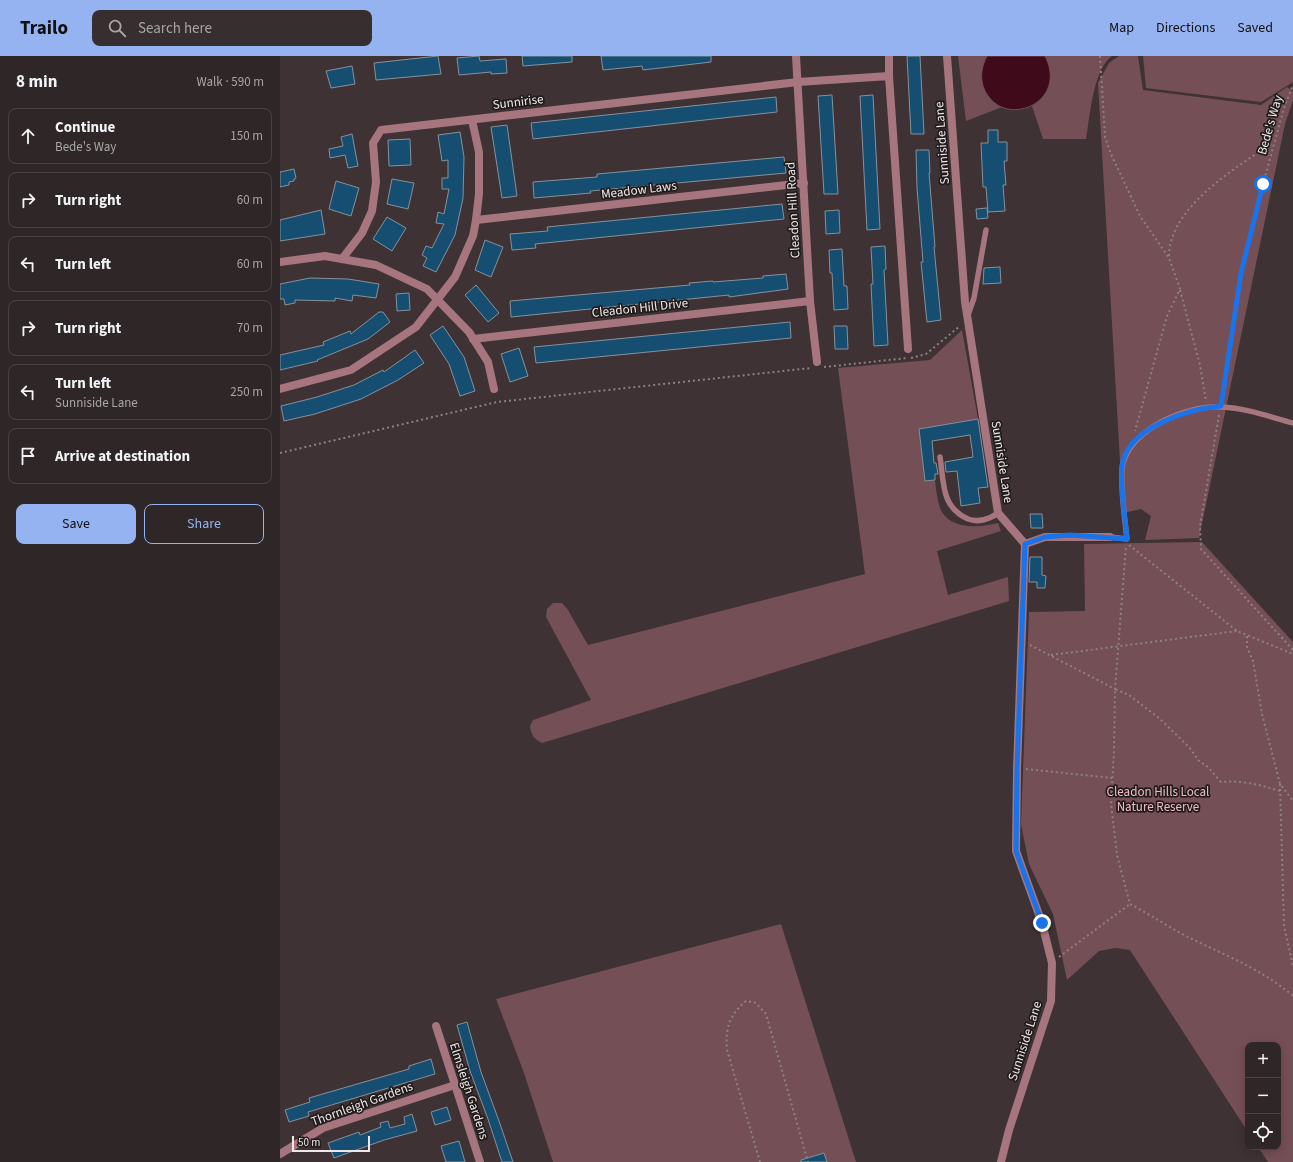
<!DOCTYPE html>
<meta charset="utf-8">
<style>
:root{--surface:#2f2627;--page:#372e2f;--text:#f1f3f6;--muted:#a7a5a7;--line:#4a4344;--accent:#95b2f1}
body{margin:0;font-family:"Source Sans 3",sans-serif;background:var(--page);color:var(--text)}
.controls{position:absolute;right:12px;bottom:12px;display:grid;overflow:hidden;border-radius:8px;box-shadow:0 2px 10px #0003}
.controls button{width:36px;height:36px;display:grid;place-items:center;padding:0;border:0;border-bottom:1px solid var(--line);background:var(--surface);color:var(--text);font:20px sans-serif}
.scale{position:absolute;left:12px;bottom:10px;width:78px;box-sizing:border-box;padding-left:4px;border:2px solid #f0e7e8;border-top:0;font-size:11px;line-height:14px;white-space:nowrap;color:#f0e7e8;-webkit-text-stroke:3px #211c1c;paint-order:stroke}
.stop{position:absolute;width:12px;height:12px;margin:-9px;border:3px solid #1a73e8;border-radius:50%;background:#fff}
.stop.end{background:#1a73e8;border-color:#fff;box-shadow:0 1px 4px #0008}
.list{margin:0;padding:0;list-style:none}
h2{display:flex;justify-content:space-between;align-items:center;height:52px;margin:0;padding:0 16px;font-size:17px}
h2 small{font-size:13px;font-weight:400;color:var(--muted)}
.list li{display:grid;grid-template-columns:26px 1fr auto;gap:12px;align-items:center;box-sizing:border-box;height:56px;margin:0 8px 8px;padding:0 8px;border:1px solid var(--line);border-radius:8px}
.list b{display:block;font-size:15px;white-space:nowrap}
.list p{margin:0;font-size:13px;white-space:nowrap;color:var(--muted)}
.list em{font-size:13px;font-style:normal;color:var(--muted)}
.actions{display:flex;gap:8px;padding:12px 16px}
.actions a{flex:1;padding:9px 0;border:1px solid var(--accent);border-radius:8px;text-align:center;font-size:14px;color:var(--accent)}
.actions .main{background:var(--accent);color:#111}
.icon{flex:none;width:22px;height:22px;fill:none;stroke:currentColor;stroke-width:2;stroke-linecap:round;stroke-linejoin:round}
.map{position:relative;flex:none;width:1013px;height:1106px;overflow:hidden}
header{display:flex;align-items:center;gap:24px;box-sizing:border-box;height:56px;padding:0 20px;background:var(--accent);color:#111}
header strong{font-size:19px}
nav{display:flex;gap:22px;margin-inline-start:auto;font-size:14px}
.search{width:280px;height:36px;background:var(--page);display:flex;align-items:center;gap:10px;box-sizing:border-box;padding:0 14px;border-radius:8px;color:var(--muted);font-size:15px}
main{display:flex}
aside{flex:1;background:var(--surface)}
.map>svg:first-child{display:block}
</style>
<header>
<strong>Trailo</strong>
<div class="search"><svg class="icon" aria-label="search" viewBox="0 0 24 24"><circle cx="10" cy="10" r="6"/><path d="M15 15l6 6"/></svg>Search here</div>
<nav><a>Map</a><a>Directions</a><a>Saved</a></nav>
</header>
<main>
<aside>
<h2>8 min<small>Walk · 590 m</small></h2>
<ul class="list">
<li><svg class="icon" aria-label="ahead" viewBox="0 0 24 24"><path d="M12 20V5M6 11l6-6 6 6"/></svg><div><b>Continue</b><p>Bede's Way</p></div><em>150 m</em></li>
<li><svg class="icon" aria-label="right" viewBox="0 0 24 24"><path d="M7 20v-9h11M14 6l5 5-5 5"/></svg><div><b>Turn right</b></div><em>60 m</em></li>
<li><svg class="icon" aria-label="left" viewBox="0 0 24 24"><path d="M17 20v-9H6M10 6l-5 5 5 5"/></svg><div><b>Turn left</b></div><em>60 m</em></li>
<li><svg class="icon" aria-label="right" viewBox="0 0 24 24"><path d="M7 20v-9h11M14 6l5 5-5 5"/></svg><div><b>Turn right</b></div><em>70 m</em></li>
<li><svg class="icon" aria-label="left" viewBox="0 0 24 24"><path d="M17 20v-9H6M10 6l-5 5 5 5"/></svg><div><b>Turn left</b><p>Sunniside Lane</p></div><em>250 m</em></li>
<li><svg class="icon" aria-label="arrive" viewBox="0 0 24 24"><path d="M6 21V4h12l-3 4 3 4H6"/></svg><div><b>Arrive at destination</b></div></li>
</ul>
<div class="actions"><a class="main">Save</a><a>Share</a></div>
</aside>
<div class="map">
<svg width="1013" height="1106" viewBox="0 0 1013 1106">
<rect width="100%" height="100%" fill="#3f3234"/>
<!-- green -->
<g fill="#754f56">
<path d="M 678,0 L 707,0 C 696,19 703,40 722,51 L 686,65 Z"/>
<path d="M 765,0 L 832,0 C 813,13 810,61 806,83 L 763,83 L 752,50 L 760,44 L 769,9 Z"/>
<path d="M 839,0 L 858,0 L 863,34 L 981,49 L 1007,31 L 1013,35 L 1013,44 L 1005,68 L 919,482 L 865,484 L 871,460 L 861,453 L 843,457 L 818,27 L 829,7 Z"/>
<path d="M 863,0 L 1013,0 L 1013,26 L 981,46 L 866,32 Z"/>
<path d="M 682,274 L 698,363 L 639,373 L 645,425 L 655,424 C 656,433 657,443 660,452 C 669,474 699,472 718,467 L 721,475 L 657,495 L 668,539 L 728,521 L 729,545 L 262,687 C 254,683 251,679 250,670 L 253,664 L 311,644 L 266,561 L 267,553 L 273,547 L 282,547 L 288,554 L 308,589 L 585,518 L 558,312 L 650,304 Z"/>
<path d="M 922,486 L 1013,586 L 1013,1106 L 988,1106 L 978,1091 L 998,1091 L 998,989 L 968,989 L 968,1076 L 850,894 L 836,892 L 819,895 L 787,924 L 773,858 L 749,808 L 741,768 L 749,556 L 805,555 L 804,488 Z"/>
<path d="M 501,868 L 576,1106 L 273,1106 L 244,1017 L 216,943 Z"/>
</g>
<!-- water -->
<path fill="#3f0a1a" stroke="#744c58" d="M 707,0 L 765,0 C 790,49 719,76 703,30 C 700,19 702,10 707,0 Z"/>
<!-- building -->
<g fill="#164e72" stroke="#86919a">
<path d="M 158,0 L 161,18 L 96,24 L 94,7 Z"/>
<path d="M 199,0 L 200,5 L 226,3 L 227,17 L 211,18 L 211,16 L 179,19 L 177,2 Z"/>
<path d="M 242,0 L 292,0 L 292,6 L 243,10 Z"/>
<path d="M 321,0 L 431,0 L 431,6 L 363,14 L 362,10 L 323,14 Z"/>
<path d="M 627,0 L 640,0 L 644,78 L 631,78 Z"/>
<path d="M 72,10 L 75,28 L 51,32 L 46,15 Z"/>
<path d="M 552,39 L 558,138 L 544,138 L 538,40 Z"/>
<path d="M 593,39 L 600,173 L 587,174 L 580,40 Z"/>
<path d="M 496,41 L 497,56 L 253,83 L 251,67 Z"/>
<path d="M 227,69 L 237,140 L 222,142 L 211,71 Z"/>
<path d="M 708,74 L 718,74 L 718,86 L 727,86 L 727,105 L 724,105 L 726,129 L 723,129 L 725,155 L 708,156 L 706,131 L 703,131 L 701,87 L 708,87 Z"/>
<path d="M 180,76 L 184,101 L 183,142 L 175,179 L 156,216 L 143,210 L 147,202 L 142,199 L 146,190 L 152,192 L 164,168 L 156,167 L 158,156 L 164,158 L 169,133 L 162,133 L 162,122 L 168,122 L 168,104 L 162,105 L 158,79 Z"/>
<path d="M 72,78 L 78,110 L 68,112 L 65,99 L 50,102 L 49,93 L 63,90 L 61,81 Z"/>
<path d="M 130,83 L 131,109 L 109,110 L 108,84 Z"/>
<path d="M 636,94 L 649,94 L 650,117 L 649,117 L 655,191 L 654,191 L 661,264 L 647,266 L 641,206 L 643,206 L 637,132 Z"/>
<path d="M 504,101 L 506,117 L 310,135 L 311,137 L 254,142 L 253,126 L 317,121 L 317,118 Z"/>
<path d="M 14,113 L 16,122 L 14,123 L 14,125 L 9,126 L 9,129 L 0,131 L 0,116 Z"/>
<path d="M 112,123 L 134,127 L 128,153 L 107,148 Z"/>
<path d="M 56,125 L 79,132 L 71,160 L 49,153 Z"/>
<path d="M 502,148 L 504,163 L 255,188 L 256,192 L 232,194 L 230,178 L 268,175 L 267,171 Z"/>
<path d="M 707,152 L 708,162 L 697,163 L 696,153 Z"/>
<path d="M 41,154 L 45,178 L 0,185 L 0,164 Z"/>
<path d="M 559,154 L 560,177 L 546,178 L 545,155 Z"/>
<path d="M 107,161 L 126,172 L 112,195 L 93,183 Z"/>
<path d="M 205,184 L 223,191 L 211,221 L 195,214 Z"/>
<path d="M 605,190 L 606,213 L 604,214 L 608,289 L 594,290 L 591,228 L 593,228 L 591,191 Z"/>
<path d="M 562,193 L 564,230 L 567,230 L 568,253 L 554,254 L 552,217 L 550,217 L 549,194 Z"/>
<path d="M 720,211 L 721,227 L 703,228 L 704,212 Z"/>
<path d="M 506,218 L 508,233 L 449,241 L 449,239 L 231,261 L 230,245 L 410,229 L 409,227 L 433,225 L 433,226 L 483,222 L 483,220 Z"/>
<path d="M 30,222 L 68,223 L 99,228 L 96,242 L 73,239 L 72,245 L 55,242 L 55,245 L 15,244 L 15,247 L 5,249 L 4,243 L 0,243 L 0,228 Z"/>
<path d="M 196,229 L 219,257 L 208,266 L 185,239 Z"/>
<path d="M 129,237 L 130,254 L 117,255 L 116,238 Z"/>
<path d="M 99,256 L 103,256 L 110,266 L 88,283 L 37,304 L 38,305 L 0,314 L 0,299 L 44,289 L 43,286 L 70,275 L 71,278 Z"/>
<path d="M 510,266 L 511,282 L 256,307 L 254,291 Z"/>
<path d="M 163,270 L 184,301 L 195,335 L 180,340 L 169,308 L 150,279 Z"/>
<path d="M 554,270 L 567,270 L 568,293 L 555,293 Z"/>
<path d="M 239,292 L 248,320 L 230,326 L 221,298 Z"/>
<path d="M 135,294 L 144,307 L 118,324 L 81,343 L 35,358 L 4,365 L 1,350 L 37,341 L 74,329 L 103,314 L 104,316 Z"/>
<path d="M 698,363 L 708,431 L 698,432 L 700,447 L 681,450 L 677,415 L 666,416 L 665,406 L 693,401 L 690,379 L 652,385 L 654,407 L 656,407 L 658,418 L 655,418 L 655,424 L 645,425 L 639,373 Z"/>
<path d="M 750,458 L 762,458 L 763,472 L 751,472 Z"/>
<path d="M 750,501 L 762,501 L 762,519 L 766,520 L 765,532 L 757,532 L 757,526 L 749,526 Z"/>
<path d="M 187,966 L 201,1016 L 219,1065 L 233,1106 L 222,1106 L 208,1063 L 190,1015 L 177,969 Z"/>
<path d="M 151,1003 L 155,1018 L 28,1056 L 29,1060 L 9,1066 L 5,1054 L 30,1046 L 29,1042 L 129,1013 L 129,1010 Z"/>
<path d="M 167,1051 L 171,1064 L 155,1069 L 151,1056 Z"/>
<path d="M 132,1058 L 137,1075 L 104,1084 L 54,1102 L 48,1087 L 79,1076 L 80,1079 L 101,1071 L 100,1067 L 108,1065 L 110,1072 L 125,1068 L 124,1061 Z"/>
<path d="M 179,1085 L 185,1106 L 166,1106 L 161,1090 Z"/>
<path d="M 544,1097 L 547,1106 L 521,1106 L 521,1104 Z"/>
</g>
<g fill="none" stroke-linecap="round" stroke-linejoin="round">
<!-- path -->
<g stroke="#8d8183" stroke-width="2" stroke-dasharray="2 3" stroke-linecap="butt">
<path d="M 820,0 L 825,81 L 831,98 L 860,160 L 889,202 L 900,233 L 887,260 L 855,375"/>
<path d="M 889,200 C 889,152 956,111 993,87"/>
<path d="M 900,234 L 920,309 L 926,345"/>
<path d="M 631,302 L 646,298 L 680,270"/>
<path d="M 544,311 L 627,302"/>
<path d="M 942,345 L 961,217 L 983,128 L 1004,52 L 1013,29"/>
<path d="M 939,359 L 920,470 L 921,493 L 1013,594"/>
<path d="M 0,397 L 217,346 L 531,312"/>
<path d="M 849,489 L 957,575 L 1013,598"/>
<path d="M 967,580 L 967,591 L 973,605 L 982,658 L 1000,728 L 1013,745"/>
<path d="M 750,589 L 835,633 L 846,490"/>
<path d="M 771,599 L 957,575"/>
<path d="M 746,713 L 832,722"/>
<path d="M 1000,728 L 1004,870 L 1013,910"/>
<path d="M 1000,735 C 980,729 963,724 941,726 L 928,711 L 919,705 L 909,691 L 879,662 L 849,639 L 835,633 L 834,695 L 831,748 L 837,799 L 850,848 C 869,858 887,870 906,880 C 942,898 982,913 1013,940"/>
<path d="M 779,901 L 850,848"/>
<path d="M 480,1106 L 447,994 C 445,973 449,959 466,945 L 476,947 L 486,958 L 528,1106"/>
</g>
<!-- service -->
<g stroke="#a7757e" stroke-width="5.5">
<path d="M 688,259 L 694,242 L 706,174"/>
<path d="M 660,401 C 664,427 661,451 688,463 C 698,467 710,463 718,457"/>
<path d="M 830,481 L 847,483 C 845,466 839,422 843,407 C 853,372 908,348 942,351 C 966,352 990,361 1013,367"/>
</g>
<!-- minor -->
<g stroke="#a7757e" stroke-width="8">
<path d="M 516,0 L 530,245 L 537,306"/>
<path d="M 609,0 L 609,20"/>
<path d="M 667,0 L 685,246 L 718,457 L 745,488 L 737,713 L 736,795 L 762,867 L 772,907 L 771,945 L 729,1074 L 721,1106"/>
<path d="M 196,164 L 524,127"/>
<path d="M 62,203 L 82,177 L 92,155 L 96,126 L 93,87 L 101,74 L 518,26 L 609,20 L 628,293"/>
<path d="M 0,206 L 45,200 L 96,209 L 147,233 L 189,276 L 208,306 L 214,333"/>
<path d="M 193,283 L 530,245"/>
<path d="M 0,333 L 71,314 L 136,271 L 175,221 L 193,180 L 196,164 L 199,138 L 199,96 L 192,64"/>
<path d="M 745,488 L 765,481 L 830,481"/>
<path d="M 156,970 L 200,1106"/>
<path d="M 0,1098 L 43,1072 L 175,1029"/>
</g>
</g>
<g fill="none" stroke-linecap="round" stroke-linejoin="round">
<!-- route -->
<path stroke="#1a73e8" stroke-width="5" d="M 762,867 L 736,795 L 737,713 L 745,488 L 765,481 L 790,479 L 847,483 C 845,459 840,434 842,410 C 847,371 909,353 941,350 L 961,217 L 983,128"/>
</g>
<g text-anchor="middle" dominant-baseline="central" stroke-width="3.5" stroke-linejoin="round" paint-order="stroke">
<!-- street labels -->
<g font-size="13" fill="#f0e7e8" stroke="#211c1c">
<text transform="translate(238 46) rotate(-7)">Sunnirise</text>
<text transform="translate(990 69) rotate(-74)">Bede's Way</text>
<text transform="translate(662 87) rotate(-94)">Sunniside Lane</text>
<text transform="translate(359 134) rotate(-7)">Meadow Laws</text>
<text transform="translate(513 154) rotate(-93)">Cleadon Hill Road</text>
<text transform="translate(360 252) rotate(-6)">Cleadon Hill Drive</text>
<text transform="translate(722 406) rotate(81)">Sunniside Lane</text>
<text transform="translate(745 985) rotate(-72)">Sunniside Lane</text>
<text transform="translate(189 1035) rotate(72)">Elmsleigh Gardens</text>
<text transform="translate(82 1048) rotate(-20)">Thornleigh Gardens</text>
</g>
<!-- park labels -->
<g font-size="13" fill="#f5bbc5" stroke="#211c1c">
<text x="878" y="736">Cleadon Hills Local<tspan x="878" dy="15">Nature Reserve</tspan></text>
</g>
</g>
</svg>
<div class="controls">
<button>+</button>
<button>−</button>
<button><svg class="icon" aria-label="locate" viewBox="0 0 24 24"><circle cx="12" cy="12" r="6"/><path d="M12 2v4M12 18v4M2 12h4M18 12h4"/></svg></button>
</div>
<div class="scale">50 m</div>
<div class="stop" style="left:983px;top:128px"></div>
<div class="stop end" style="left:762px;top:867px"></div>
</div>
</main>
